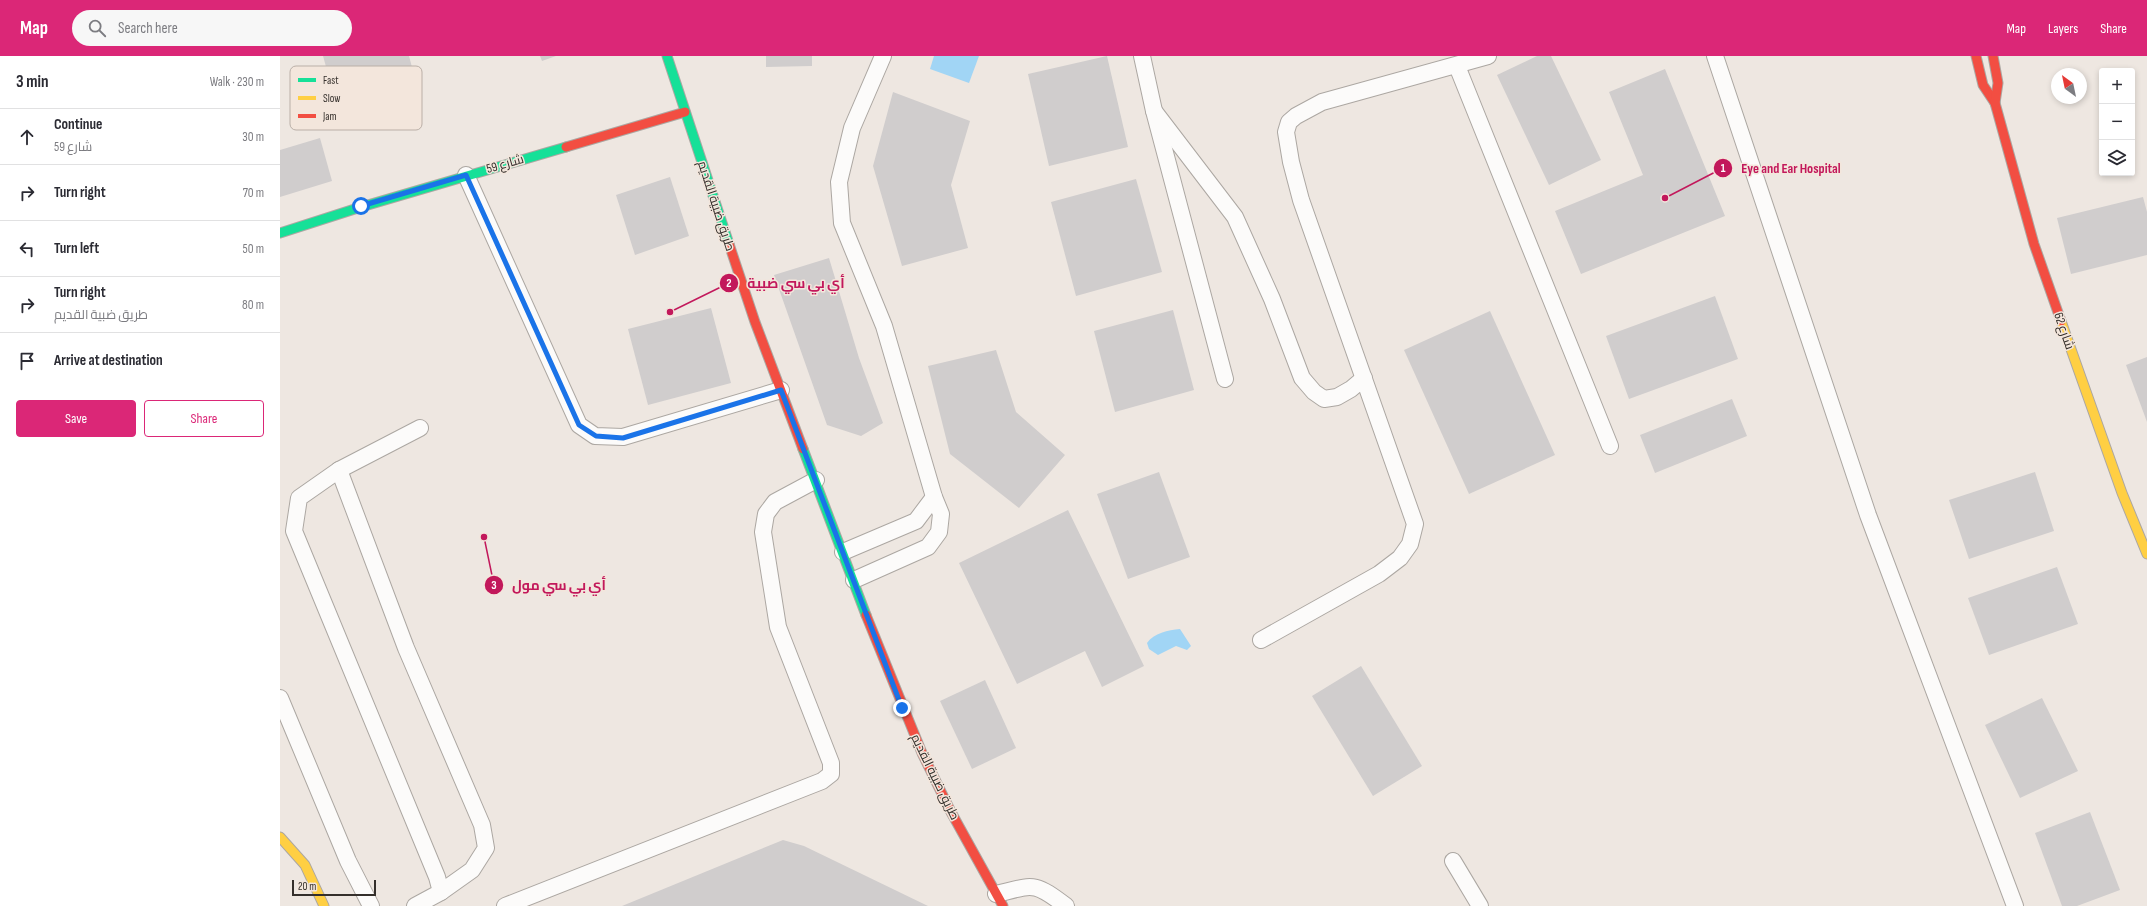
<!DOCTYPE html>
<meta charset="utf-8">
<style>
:root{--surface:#fff;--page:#f7f7f7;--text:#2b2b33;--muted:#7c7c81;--line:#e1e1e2;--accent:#db2777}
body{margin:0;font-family:"Sofia Sans Condensed",Cairo,sans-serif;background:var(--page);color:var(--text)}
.controls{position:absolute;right:12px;top:12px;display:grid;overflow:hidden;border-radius:4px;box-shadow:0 2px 6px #0003}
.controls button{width:36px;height:36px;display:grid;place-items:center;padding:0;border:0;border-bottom:1px solid var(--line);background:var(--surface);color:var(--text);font:20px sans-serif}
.compass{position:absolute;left:1771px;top:12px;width:36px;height:36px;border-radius:50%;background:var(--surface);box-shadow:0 2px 6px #0003;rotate:327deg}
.scale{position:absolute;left:12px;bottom:10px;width:84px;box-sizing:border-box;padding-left:4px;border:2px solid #342f2b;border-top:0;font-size:11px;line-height:14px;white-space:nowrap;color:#342f2b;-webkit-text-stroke:3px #f3e6dc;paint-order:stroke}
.stop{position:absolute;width:12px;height:12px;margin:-9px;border:3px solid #1a73e8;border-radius:50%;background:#fff}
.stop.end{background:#1a73e8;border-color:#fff;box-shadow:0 1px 4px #0008}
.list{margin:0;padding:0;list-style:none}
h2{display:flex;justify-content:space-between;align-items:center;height:52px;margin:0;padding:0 16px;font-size:17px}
h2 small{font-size:13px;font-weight:400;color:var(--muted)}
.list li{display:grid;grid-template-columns:26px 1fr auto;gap:12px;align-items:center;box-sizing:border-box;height:56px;padding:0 16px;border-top:1px solid var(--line)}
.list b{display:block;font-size:15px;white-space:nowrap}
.list p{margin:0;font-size:13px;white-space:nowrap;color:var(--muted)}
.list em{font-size:13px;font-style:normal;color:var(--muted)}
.actions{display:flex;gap:8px;padding:12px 16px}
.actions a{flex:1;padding:9px 0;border:1px solid var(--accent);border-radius:4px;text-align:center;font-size:14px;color:var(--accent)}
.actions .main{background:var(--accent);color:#fff}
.icon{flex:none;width:22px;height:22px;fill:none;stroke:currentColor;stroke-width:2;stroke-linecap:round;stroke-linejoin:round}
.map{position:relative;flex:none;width:1867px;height:850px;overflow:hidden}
header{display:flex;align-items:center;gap:24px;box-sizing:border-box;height:56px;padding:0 20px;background:var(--accent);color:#fff}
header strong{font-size:19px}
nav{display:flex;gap:22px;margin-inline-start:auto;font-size:14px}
.search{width:280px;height:36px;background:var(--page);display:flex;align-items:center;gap:10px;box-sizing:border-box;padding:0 14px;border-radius:22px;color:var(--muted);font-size:15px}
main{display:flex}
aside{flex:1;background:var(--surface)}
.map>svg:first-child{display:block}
</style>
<header>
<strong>Map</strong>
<div class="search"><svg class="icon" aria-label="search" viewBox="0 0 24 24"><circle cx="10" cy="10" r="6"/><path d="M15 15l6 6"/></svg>Search here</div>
<nav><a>Map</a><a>Layers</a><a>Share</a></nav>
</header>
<main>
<aside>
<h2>3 min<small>Walk · 230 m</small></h2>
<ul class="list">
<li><svg class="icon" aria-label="ahead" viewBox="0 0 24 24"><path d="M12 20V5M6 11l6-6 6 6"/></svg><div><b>Continue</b><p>شارع 59</p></div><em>30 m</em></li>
<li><svg class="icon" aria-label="right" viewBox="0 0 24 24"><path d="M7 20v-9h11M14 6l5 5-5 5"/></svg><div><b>Turn right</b></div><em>70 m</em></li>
<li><svg class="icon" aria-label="left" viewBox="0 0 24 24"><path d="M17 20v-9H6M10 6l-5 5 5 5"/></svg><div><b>Turn left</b></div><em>50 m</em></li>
<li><svg class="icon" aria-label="right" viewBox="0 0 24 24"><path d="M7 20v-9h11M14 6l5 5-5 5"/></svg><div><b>Turn right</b><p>طريق ضبية القديم</p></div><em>80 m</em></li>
<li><svg class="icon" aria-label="arrive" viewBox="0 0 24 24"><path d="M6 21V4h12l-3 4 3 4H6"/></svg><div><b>Arrive at destination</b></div></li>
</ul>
<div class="actions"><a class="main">Save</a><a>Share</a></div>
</aside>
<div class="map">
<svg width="1867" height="850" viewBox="0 0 1867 850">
<rect width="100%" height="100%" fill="#eee7e1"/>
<!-- water -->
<g fill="#a1d5f5">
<path d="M 654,0 L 699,0 L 689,27 L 650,13 Z"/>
<path d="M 900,573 L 911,590 L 907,594 L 896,590 L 878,599 L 869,593 L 867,587 C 874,577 888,574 900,573 Z"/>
</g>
<!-- building -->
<g fill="#d0cdcd">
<path d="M 43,0 L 129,0 L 137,30 L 58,53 Z"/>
<path d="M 260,0 L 276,0 L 262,5 Z"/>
<path d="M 486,0 L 532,0 L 532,10 L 486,11 Z"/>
<path d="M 827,0 L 848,91 L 769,110 L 748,18 Z"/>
<path d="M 1257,0 L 1271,0 L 1321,104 L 1269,129 L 1217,19 Z"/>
<path d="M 1385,13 L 1445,160 L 1301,218 L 1275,155 L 1363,119 L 1329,36 Z"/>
<path d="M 613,36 L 690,65 L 671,129 L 688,192 L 622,210 L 593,110 Z"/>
<path d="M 40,82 L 52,125 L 0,141 L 0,94 Z"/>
<path d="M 390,121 L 409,180 L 355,199 L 336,139 Z"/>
<path d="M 856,123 L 882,216 L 796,240 L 771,146 Z"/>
<path d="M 1863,141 L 1867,156 L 1867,199 L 1791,218 L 1777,162 Z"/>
<path d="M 549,202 L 579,302 L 603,367 L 581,380 L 547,369 L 494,219 Z"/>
<path d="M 1435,240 L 1458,303 L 1349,343 L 1326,280 Z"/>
<path d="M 431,252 L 451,327 L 368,349 L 348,273 Z"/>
<path d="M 893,254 L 914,334 L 835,356 L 814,275 Z"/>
<path d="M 1210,255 L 1275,399 L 1189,438 L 1124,294 Z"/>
<path d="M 716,294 L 736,356 L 785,399 L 739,452 L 670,398 L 648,310 Z"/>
<path d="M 1867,301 L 1867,366 L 1846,309 Z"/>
<path d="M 1452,343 L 1467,380 L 1375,417 L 1360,379 Z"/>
<path d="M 879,416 L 910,501 L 848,523 L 817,438 Z"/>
<path d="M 1755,416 L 1774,475 L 1689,503 L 1669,444 Z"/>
<path d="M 788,454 L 864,610 L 822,631 L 805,595 L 737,628 L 679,507 Z"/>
<path d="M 1777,511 L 1798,568 L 1709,599 L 1688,542 Z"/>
<path d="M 1081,610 L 1142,710 L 1093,740 L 1032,640 Z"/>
<path d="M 705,624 L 736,692 L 692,713 L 660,645 Z"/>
<path d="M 1762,642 L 1798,715 L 1740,742 L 1705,669 Z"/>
<path d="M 1810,756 L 1840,834 L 1797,850 L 1782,850 L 1755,777 Z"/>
<path d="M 503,784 L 524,790 L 648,850 L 342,850 Z"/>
</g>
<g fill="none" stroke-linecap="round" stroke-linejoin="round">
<!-- lane casing -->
<g stroke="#aca7a2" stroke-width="18">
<g id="lane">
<path d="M 862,0 L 874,55 L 945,323"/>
<path d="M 1435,0 L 1588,459 L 1735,850"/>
<path d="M 1177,10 L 1330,390"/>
<path d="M 874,55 L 955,161 L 992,243 L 1022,322 L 1034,336 L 1044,343 L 1057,341 L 1071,333 L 1084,322"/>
<path d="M 186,119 L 299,369 L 315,380 L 343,381 L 501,334"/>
<path d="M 59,414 L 126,592 L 202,769 L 206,792 L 192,814 L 161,836"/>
<path d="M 563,496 L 636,465 L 654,441"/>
<path d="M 574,524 L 648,491 L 659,476 L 661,458 L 654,441 L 604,270 L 562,167 L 559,126 L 572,72 L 603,0"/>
<path d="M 981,584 L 1099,518 L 1120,502 L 1130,488 L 1135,468 L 1021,144 L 1011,106 L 1006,76 L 1009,66 L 1016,60 L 1042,46 L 1208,0"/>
<path d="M 0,642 L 68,805 L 91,850"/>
<path d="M 1173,805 L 1200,850"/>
<path d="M 716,838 C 754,829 753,825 786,850"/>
<path d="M 135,850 L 161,836 L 157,821 L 14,475 L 19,442 L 59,414 L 140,372"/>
<path d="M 225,850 L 542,725 L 551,718 L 551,707 L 498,571 L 483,476 L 486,458 L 495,446 L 536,424"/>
</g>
</g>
<!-- fast casing -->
<g stroke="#aca7a2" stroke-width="11">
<g id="fast">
<path d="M 387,0 L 449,188"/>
<path d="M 0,177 L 81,151 L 286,91"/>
<path d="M 523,393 L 586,559"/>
</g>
</g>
<!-- slow casing -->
<g stroke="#aca7a2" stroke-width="11">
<g id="slow">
<path d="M 1781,265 L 1842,437 L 1867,498"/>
<path d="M 0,781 L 25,809 L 44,850"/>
</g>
</g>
<!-- jam casing -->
<g stroke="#aca7a2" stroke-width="11">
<g id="jam">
<path d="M 1696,0 L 1703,29 L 1715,47 L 1754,188 L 1781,265"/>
<path d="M 1713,0 L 1718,27 L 1715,47"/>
<path d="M 286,91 L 405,56"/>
<path d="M 449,188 L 475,266 L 523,393"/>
<path d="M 586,559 L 642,697 L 671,756 L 723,850"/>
</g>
</g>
<!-- lane -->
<use href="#lane" stroke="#fcfbfa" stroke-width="16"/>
<!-- fast -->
<use href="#fast" stroke="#16e098" stroke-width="9"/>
<!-- slow -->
<use href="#slow" stroke="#ffcf43" stroke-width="9"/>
<!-- jam -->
<use href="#jam" stroke="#f24e42" stroke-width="9"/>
</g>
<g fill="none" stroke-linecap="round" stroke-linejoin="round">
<!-- route -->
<path stroke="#1a73e8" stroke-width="5" d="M 81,150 L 186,119 L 299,369 L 316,380 L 343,382 L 501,334 L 622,652"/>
</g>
<g text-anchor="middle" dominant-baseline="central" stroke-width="3" stroke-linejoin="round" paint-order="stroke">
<!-- street labels -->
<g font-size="13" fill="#342f2b" stroke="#f3e6dc">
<text transform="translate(225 108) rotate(-16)">شارع 59</text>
<text transform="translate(436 150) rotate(72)">طريق ضبية القديم</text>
<text transform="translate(1784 275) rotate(71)">شارع 62</text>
<text transform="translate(655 721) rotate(64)">طريق ضبية القديم</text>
</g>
</g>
<!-- legend -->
<rect x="10" y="10" width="132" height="64" rx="6" fill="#f3e6dc" stroke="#baafa7" stroke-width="1"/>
<rect x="18" y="22" width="18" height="4" fill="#16e098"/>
<rect x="18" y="40" width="18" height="4" fill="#ffcf43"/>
<rect x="18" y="58" width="18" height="4" fill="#f24e42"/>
<g font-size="11" fill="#342f2b">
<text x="43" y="28">Fast</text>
<text x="43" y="46">Slow</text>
<text x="43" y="64">Jam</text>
</g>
<!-- callouts -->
<path fill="none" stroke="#c2185b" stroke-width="1.5" d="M1385 142L1443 112M390 256L449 227M204 481L214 529"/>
<g fill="#c2185b" stroke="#f3e6dc" stroke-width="1.5">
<circle cx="1385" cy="142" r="4"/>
<circle cx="390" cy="256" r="4"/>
<circle cx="204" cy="481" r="4"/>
<circle cx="1443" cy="112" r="10"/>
<circle cx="449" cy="227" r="10"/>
<circle cx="214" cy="529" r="10"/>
</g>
<g font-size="12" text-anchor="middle" font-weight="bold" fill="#fff">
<text x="1443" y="116">1</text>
<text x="449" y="231">2</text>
<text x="214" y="533">3</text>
</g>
<g font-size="14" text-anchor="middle" font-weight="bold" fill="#c2185b" stroke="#f3e6dc" stroke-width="3" stroke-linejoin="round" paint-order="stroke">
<text x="1511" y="117">Eye and Ear Hospital</text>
<text x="516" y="232">أي بي سي ضبية</text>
<text x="279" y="534">أي بي سي مول</text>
</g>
</svg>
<div class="controls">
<button>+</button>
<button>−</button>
<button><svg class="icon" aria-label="layers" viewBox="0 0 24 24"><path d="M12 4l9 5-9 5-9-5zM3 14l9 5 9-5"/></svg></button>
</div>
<svg class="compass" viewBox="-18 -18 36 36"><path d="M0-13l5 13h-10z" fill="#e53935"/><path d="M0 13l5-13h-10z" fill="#7c7c81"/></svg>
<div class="scale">20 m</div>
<div class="stop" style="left:81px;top:150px"></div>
<div class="stop end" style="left:622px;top:652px"></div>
</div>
</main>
